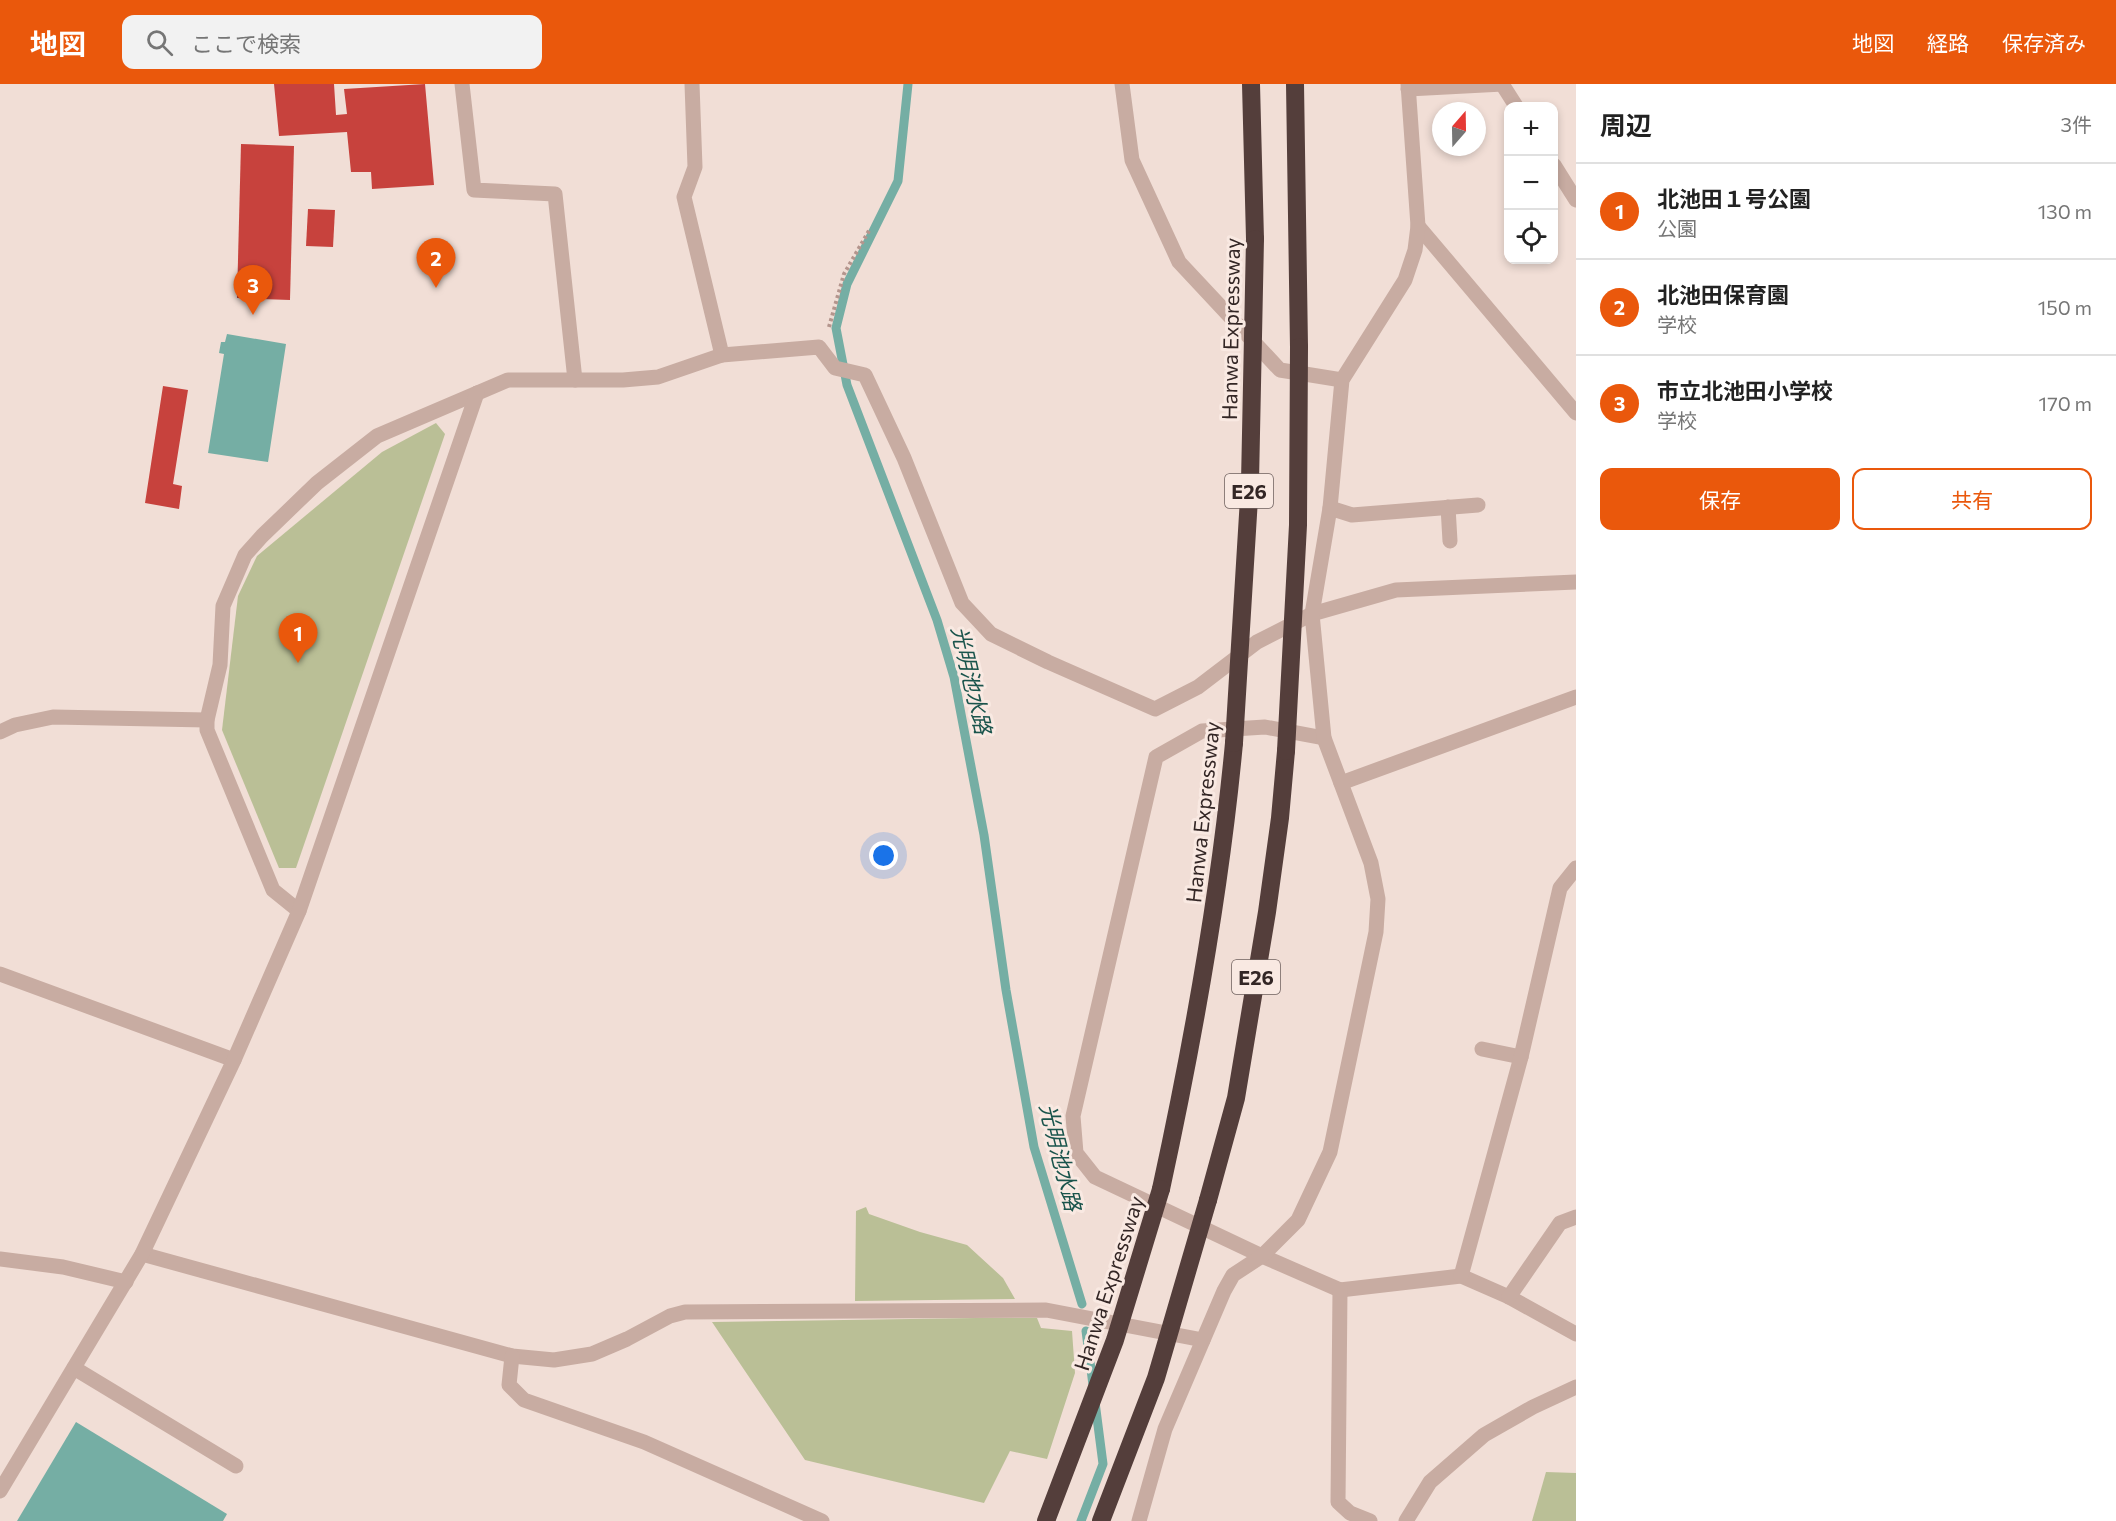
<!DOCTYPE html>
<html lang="ja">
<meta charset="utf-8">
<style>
:root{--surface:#fff;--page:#f2f2f2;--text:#222;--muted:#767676;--line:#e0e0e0;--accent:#ea580c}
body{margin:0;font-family:Commissioner,"Noto Sans JP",sans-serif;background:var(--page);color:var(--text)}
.controls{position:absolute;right:18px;top:18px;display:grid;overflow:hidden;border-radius:12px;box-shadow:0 3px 9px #0003}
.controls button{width:54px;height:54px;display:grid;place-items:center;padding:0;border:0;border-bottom:2px solid var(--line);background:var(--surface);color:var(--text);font:30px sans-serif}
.compass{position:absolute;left:1432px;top:18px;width:54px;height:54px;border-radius:50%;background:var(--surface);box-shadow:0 3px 9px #0003;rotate:20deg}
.you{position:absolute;left:884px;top:772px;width:21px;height:21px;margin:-15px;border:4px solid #fff;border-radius:50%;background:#1a73e8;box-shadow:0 0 0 9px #1a73e833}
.badge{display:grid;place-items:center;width:39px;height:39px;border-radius:50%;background:var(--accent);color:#fff;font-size:20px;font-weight:700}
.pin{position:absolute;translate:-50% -50px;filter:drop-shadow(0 2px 3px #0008)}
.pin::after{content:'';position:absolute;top:32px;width:21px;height:18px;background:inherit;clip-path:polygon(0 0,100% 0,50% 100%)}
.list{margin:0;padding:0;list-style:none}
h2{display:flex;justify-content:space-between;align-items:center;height:78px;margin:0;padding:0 24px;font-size:26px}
h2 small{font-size:20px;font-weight:400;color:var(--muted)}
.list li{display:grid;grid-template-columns:39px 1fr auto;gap:18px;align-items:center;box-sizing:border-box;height:96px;padding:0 24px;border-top:2px solid var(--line)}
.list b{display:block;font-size:22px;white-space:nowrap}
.list p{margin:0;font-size:20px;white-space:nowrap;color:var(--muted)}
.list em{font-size:20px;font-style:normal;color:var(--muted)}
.actions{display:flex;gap:12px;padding:18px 24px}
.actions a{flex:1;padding:14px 0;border:2px solid var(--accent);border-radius:12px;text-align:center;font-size:21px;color:var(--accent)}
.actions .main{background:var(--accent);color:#fff}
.icon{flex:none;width:33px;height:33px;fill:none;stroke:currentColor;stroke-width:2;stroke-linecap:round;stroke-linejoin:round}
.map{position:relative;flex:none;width:1576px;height:1437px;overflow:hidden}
header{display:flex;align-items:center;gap:36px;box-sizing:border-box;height:84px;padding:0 30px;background:var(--accent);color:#fff}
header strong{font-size:28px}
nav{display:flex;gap:33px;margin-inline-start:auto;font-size:21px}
.search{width:420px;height:54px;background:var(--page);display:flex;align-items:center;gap:15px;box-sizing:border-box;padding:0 21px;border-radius:12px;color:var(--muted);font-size:22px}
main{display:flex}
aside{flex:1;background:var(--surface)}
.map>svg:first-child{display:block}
</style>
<header>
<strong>地図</strong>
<div class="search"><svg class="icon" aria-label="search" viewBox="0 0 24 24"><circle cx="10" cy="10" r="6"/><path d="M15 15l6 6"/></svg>ここで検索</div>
<nav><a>地図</a><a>経路</a><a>保存済み</a></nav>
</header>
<main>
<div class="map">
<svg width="1576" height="1437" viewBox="0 0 1576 1437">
<rect width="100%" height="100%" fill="#f1ded6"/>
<!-- green -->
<g fill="#babf96">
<path d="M 436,339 L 445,350 L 296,784 L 279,784 L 222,646 L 238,512 L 257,472 L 382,368 Z"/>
<path d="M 866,1123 L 869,1130 L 920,1148 L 967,1161 L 1003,1194 L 1015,1215 L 855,1217 L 856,1127 Z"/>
<path d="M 976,1234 L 1037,1234 L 1041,1244 L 1072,1247 L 1075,1289 L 1047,1375 L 1010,1367 L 984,1419 L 805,1376 L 712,1238 Z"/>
<path d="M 1546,1388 L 1576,1389 L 1576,1437 L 1532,1437 Z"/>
</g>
<!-- water -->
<g fill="#75aea4">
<path d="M 227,250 L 286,260 L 268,378 L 208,369 L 224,270 L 219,269 L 221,258 L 225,258 Z"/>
<path d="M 76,1338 L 227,1430 L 223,1437 L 17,1437 Z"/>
</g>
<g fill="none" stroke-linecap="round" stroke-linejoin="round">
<!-- stream -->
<g stroke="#75aea4" stroke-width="9">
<path d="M 908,0 L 898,97 L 847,200 L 836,244 L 847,301 L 937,536 L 954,593 L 984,751 L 1006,906 L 1034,1063 L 1082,1220"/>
<path d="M 1086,1247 L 1093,1301"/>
<path d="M 1081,1437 L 1103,1380 L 1095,1318"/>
</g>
</g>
<!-- building -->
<g fill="#c7423d">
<path d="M 274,0 L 334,0 L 336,31 L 347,30 L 344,5 L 425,0 L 434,101 L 372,105 L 371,88 L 351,88 L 347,48 L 279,52 Z"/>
<path d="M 241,60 L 294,62 L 290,216 L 237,214 Z"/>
<path d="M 308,125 L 335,126 L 333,163 L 306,162 Z"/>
<path d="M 163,302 L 188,306 L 173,400 L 182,402 L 179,425 L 145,419 Z"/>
</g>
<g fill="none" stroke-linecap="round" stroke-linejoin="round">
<!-- path -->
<path stroke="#b4958d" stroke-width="4" stroke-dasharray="3 3" stroke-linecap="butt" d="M 829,243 L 844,190 L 870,145"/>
<!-- service -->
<path stroke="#c8aca2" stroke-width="15" d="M 74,1284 L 236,1382"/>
<!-- minor -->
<g stroke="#c8aca2" stroke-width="15">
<path d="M 462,0 L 474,106 L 555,110 L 575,296"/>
<path d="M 692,0 L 695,83 L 684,113 L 722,271"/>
<path d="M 1122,0 L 1132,76 L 1179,178 L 1280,286 L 1342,296"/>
<path d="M 1502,0 L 1516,22"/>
<path d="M 1408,5 L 1503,0"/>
<path d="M 1554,81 L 1576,116"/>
<path d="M 1418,142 L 1576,329"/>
<path d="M 1448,423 L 1450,457"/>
<path d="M 1330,424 L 1352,431 L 1478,421"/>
<path d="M 0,648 L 15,641 L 53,633 L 207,636"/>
<path d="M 1324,654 L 1265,643 L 1202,647 L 1156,673 L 1073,1032 L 1076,1069 L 1095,1093 L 1262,1172 L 1340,1206 L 1461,1192 L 1509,1213 L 1576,1250"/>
<path d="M 1341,699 L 1576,613"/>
<path d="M 299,827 L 273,806 L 207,646 L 207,636 L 220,581 L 223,522 L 245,471 L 262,452 L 317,399 L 377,352 L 508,296 L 623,296 L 658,293 L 722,271 L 819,263 L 835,284 L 865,291 L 904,374 L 962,519 L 991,550 L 1048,578 L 1155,625 L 1198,603 L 1257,558 L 1312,530 L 1396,506 L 1576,498"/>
<path d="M 0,890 L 234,976"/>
<path d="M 1482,965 L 1521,973"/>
<path d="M 142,1170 L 512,1272 L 554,1276 L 592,1270 L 627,1255 L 670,1232 L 685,1228 L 1046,1226 L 1203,1256"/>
<path d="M 0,1175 L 63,1183 L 126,1198"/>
<path d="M 1461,1192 L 1521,973 L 1560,804 L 1576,784"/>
<path d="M 1340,1206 L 1338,1418 L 1350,1429 L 1370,1437"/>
<path d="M 1509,1213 L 1560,1139 L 1576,1133"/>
<path d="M 512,1272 L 509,1301 L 524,1316 L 644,1358 L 822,1437"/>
<path d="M 0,1407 L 142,1170 L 234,976 L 299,827 L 477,309"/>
<path d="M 1139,1437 L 1165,1345 L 1224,1207 L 1233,1191 L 1262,1172 L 1298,1136 L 1330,1068 L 1376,848 L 1378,815 L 1371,779 L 1324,654 L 1312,530 L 1330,424 L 1342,296 L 1405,196 L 1415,166 L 1418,142 L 1408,0"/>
<path d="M 1406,1437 L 1430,1398 L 1484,1351 L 1533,1323 L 1576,1303"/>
</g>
<!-- motorway -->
<g stroke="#543e3b" stroke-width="18">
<path d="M 1251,0 L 1255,155"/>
<path d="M 1295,0 L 1299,263"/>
<path d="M 1161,1105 C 1193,958 1220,809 1234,659"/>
<path d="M 1208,1116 L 1236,1014 L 1267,828 L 1280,734 L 1286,667"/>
</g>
<!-- motorway-bridge -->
<g stroke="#543e3b" stroke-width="18">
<path d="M 1234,659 L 1250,398 L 1255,155"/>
<path d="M 1286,667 L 1298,441 L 1299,263"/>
<path d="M 1046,1437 L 1115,1256 L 1161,1105"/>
<path d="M 1101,1437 L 1156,1294 L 1208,1116"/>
</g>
</g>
<g text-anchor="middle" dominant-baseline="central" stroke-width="6" stroke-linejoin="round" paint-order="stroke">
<!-- shield labels -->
<g fill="#f9e9e2" stroke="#6e605e" stroke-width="1.5">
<rect x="1225" y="390" width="48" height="34" rx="4.5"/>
<rect x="1232" y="876" width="48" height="34" rx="4.5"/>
</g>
<g font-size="20" font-weight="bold" fill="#332625">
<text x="1249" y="407">E26</text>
<text x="1256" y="893">E26</text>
</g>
<!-- street labels -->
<g font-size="21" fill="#332625" stroke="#f9e9e2">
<text transform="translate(1230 245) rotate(-89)">Hanwa Expressway</text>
<text transform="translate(1202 728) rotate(-84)">Hanwa Expressway</text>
<text transform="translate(1108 1199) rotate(-72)">Hanwa Expressway</text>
</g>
<!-- water labels -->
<g font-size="22" font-style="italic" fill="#1a544c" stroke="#f9e9e2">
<text transform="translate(972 596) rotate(77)">光明池水路</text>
<text transform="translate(1061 1073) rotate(76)">光明池水路</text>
</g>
</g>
</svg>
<div class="controls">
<button>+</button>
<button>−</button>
<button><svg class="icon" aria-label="locate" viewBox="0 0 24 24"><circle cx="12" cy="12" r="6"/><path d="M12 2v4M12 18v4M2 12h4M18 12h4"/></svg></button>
</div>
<svg class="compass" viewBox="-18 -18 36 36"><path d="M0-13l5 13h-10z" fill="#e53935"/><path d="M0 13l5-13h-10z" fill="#767676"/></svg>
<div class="you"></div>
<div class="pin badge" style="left:298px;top:579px">1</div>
<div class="pin badge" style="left:436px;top:204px">2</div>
<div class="pin badge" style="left:253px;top:231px">3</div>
</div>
<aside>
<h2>周辺<small>3件</small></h2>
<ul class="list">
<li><span class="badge">1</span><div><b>北池田１号公園</b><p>公園</p></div><em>130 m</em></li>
<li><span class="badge">2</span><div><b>北池田保育園</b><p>学校</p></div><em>150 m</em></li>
<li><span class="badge">3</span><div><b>市立北池田小学校</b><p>学校</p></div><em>170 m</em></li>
</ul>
<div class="actions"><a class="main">保存</a><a>共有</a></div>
</aside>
</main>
